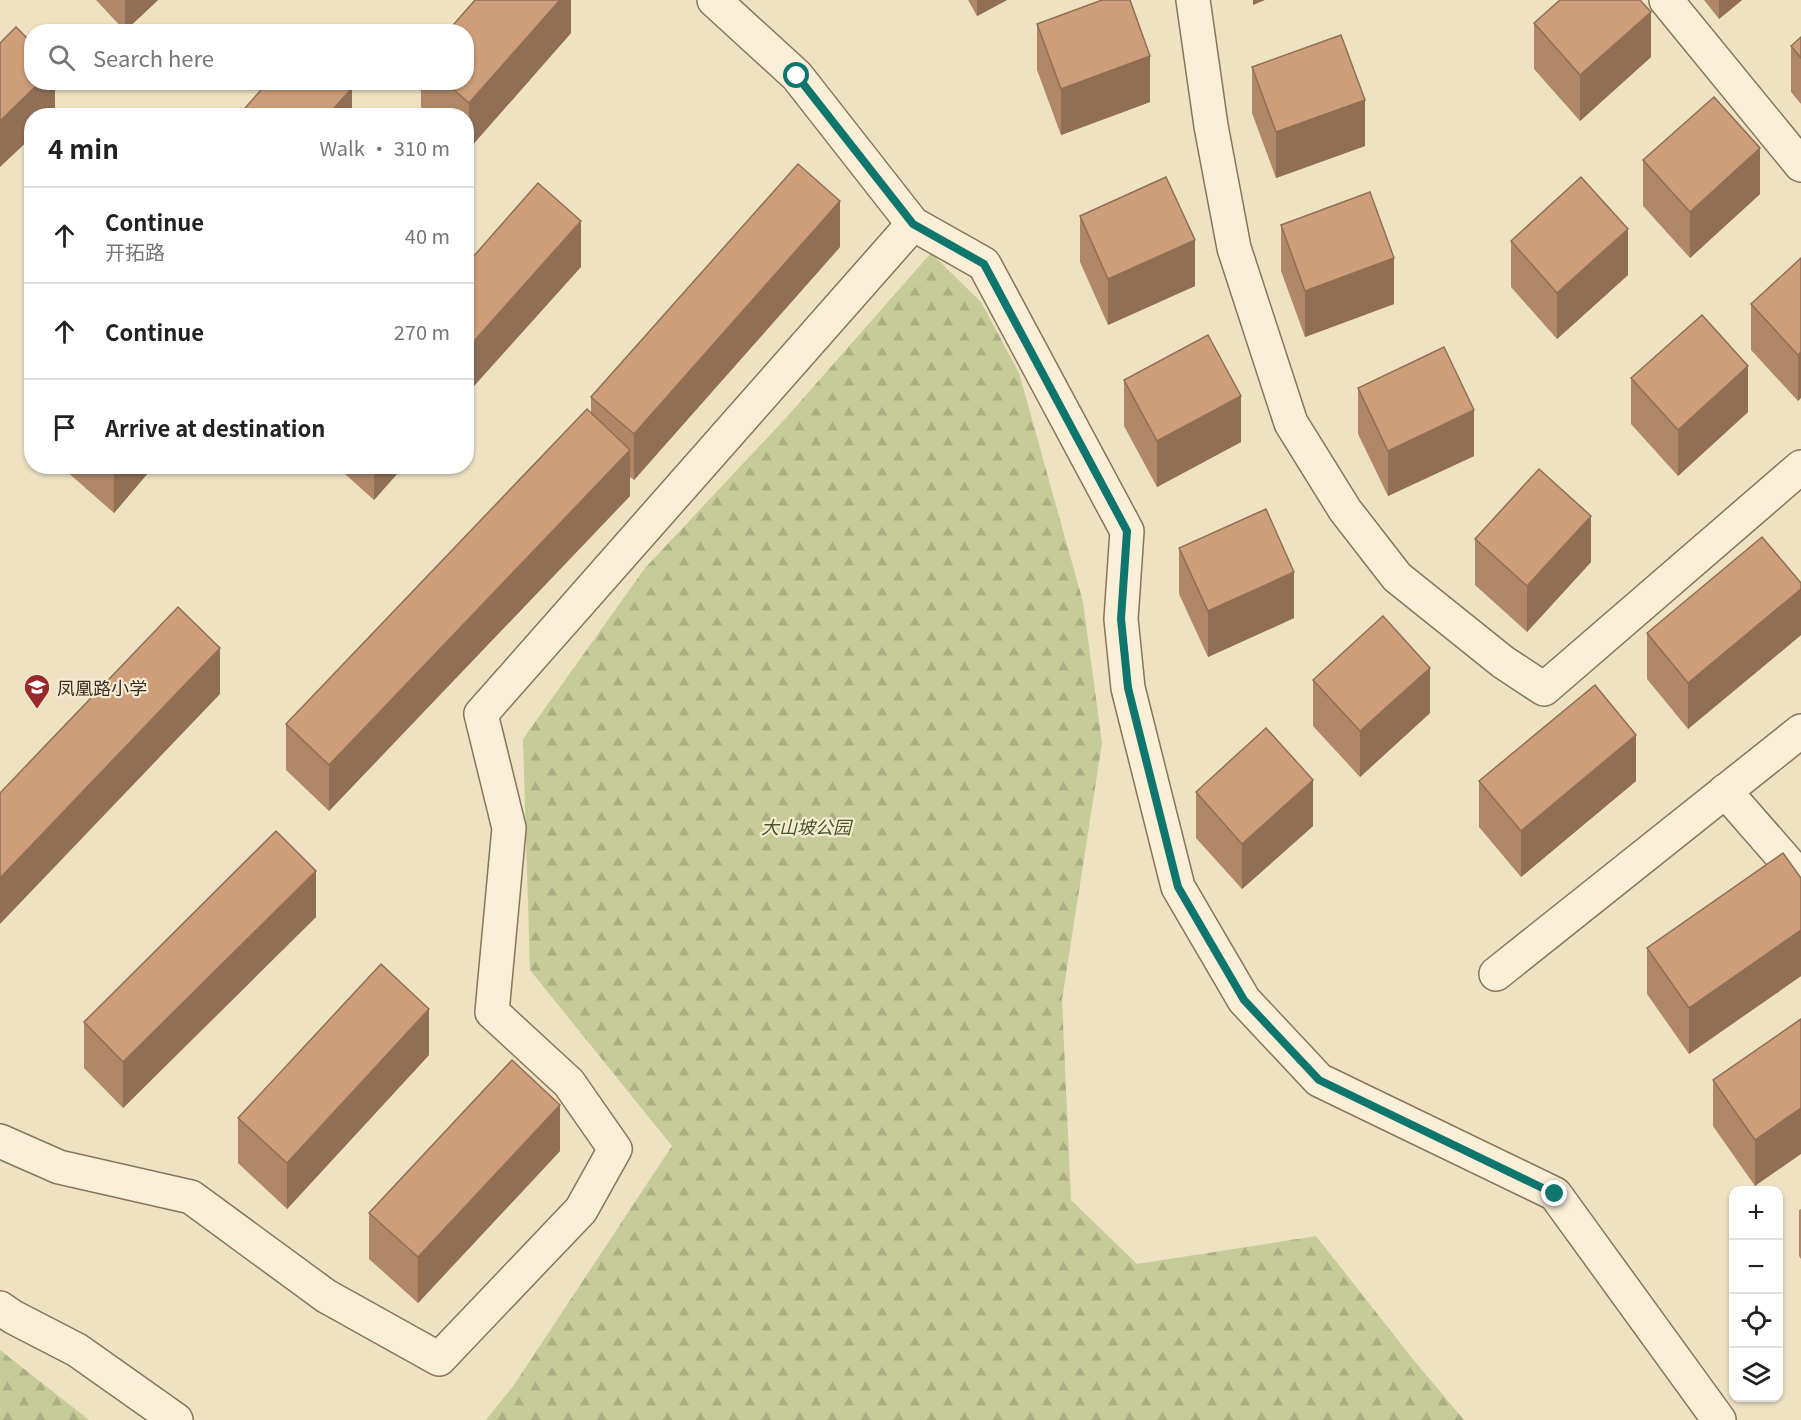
<!DOCTYPE html>
<meta charset="utf-8">
<style>
:root{--surface:#fff;--page:#f6f6f6;--text:#222;--muted:#767676;--line:#e0e0e0}
body{margin:0;font-family:Georgia,"Noto Sans SC",serif;background:var(--page);color:var(--text)}
.controls{position:absolute;right:18px;bottom:18px;display:grid;overflow:hidden;border-radius:12px;box-shadow:0 2px 4px #0004}
.controls button{width:54px;height:54px;display:grid;place-items:center;padding:0;border:0;border-bottom:2px solid var(--line);background:var(--surface);color:var(--text);font:30px sans-serif}
.stop{position:absolute;width:18px;height:18px;margin:-14px;border:4px solid #0f766e;border-radius:50%;background:#fff}
.stop.end{background:#0f766e;border-color:#fff;box-shadow:0 2px 6px #0008}
.list{margin:0;padding:0;list-style:none}
h2{display:flex;justify-content:space-between;align-items:center;height:78px;margin:0;padding:0 24px;font-size:26px}
h2 small{font-size:20px;font-weight:400;color:var(--muted)}
.list li{display:grid;grid-template-columns:39px 1fr auto;gap:18px;align-items:center;box-sizing:border-box;height:96px;padding:0 24px;border-top:2px solid var(--line)}
.list b{display:block;font-size:22px;white-space:nowrap}
.list p{margin:0;font-size:20px;white-space:nowrap;color:var(--muted)}
.list em{font-size:20px;font-style:normal;color:var(--muted)}
.icon{flex:none;width:33px;height:33px;fill:none;stroke:currentColor;stroke-width:2;stroke-linecap:round;stroke-linejoin:round}
.map{position:relative;flex:none;width:1801px;height:1420px;overflow:hidden}
.search{position:absolute;background:var(--surface);box-shadow:0 2px 4px #0004;left:24px;top:24px;width:450px;height:66px;display:flex;align-items:center;gap:15px;box-sizing:border-box;padding:0 21px;border-radius:24px;color:var(--muted);font-size:22px}
.panel{position:absolute;background:var(--surface);box-shadow:0 2px 4px #0004;left:24px;top:108px;width:450px;height:366px;border-radius:24px}
.map>svg:first-child{display:block}
</style>
<div class="map">
<svg width="1801" height="1420" viewBox="0 0 1801 1420">
<defs>
<pattern id="forest-firs" width="22" height="20" patternUnits="userSpaceOnUse" patternTransform="scale(1.5)"><rect width="22" height="20" fill="#c5cc97"/><path d="M5 1l3.5 6h-7zM16 11l3.5 6h-7z" fill="#aaaf82"/></pattern>
</defs>
<rect width="100%" height="100%" fill="#eee2c3"/>
<!-- forest -->
<g fill="url(#forest-firs)">
<path d="M 931,253 L 981,302 L 1019,373 L 1083,602 L 1102,743 L 1062,1000 L 1071,1200 L 1137,1264 L 1316,1236 L 1416,1363 L 1464,1420 L 486,1420 L 514,1385 L 672,1146 L 530,970 L 523,739 L 645,568 L 785,419 Z"/>
<path d="M 0,1350 L 89,1420 L 0,1420 Z"/>
</g>
<g fill="none" stroke-linecap="round" stroke-linejoin="round">
<!-- minor casing -->
<g stroke="#89745a" stroke-width="36">
<g id="minor">
<path d="M 714,0 L 797,76 L 913,224 L 984,264 L 1127,531 L 1121,619 L 1128,688 L 1178,887 L 1244,1000 L 1319,1080 L 1555,1194 L 1719,1420"/>
<path d="M 1193,0 L 1211,126 L 1234,248 L 1291,423 L 1345,510 L 1397,577 L 1503,662 L 1544,689 L 1801,467"/>
<path d="M 1666,0 L 1801,165"/>
<path d="M 1725,791 L 1801,878"/>
<path d="M 1496,974 L 1801,731"/>
<path d="M 0,1141 L 59,1167 L 191,1197 L 326,1296 L 439,1359 L 581,1210 L 615,1149 L 569,1083 L 492,1012 L 509,828 L 481,714 L 913,224"/>
<path d="M 0,1308 L 13,1317 L 77,1350 L 176,1420"/>
</g>
</g>
<!-- minor -->
<use href="#minor" stroke="#f9efd7" stroke-width="33"/>
</g>
<!-- wall -->
<g fill="#b08868">
<path d="M 96,0 L 158,0 L 125,31 Z"/>
<path d="M 571,0 L 571,33 L 469,149 L 466,147 L 466,116 L 431,116 L 421,107 L 421,82 L 466,82 Z"/>
<path d="M 968,0 L 1007,0 L 977,16 Z"/>
<path d="M 1704,0 L 1742,0 L 1719,19 Z"/>
<path d="M 1534,23 L 1651,57 L 1580,121 L 1534,69 Z"/>
<path d="M 1037,24 L 1150,102 L 1061,135 L 1037,70 Z"/>
<path d="M 1801,37 L 1801,104 L 1791,92 L 1791,46 Z"/>
<path d="M 1252,67 L 1365,146 L 1276,178 L 1252,113 Z"/>
<path d="M 1643,160 L 1760,194 L 1690,258 L 1643,206 Z"/>
<path d="M 1080,216 L 1195,286 L 1108,325 L 1080,262 Z"/>
<path d="M 1281,225 L 1394,304 L 1305,337 L 1281,271 Z"/>
<path d="M 1511,241 L 1628,275 L 1557,339 L 1511,287 Z"/>
<path d="M 840,247 L 634,480 L 630,477 L 630,496 L 329,811 L 286,770 L 286,724 L 591,413 L 591,397 Z"/>
<path d="M 1801,258 L 1798,401 L 1751,350 L 1751,304 Z"/>
<path d="M 1631,378 L 1748,412 L 1678,476 L 1631,424 Z"/>
<path d="M 1124,380 L 1241,442 L 1157,487 L 1124,426 Z"/>
<path d="M 1358,388 L 1474,456 L 1388,496 L 1358,434 Z"/>
<path d="M 65,466 L 154,466 L 114,513 L 65,470 Z"/>
<path d="M 336,466 L 404,466 L 374,500 Z"/>
<path d="M 1475,539 L 1591,562 L 1527,632 L 1475,585 Z"/>
<path d="M 1179,548 L 1294,618 L 1208,657 L 1179,594 Z"/>
<path d="M 1801,583 L 1801,635 L 1688,729 L 1647,679 L 1647,633 Z"/>
<path d="M 1313,680 L 1430,713 L 1360,777 L 1313,726 Z"/>
<path d="M 1479,781 L 1636,781 L 1521,877 L 1479,827 Z"/>
<path d="M 1196,792 L 1313,826 L 1242,889 L 1196,838 Z"/>
<path d="M 1801,878 L 1801,976 L 1689,1054 L 1647,994 L 1647,948 Z"/>
<path d="M 316,917 L 123,1108 L 84,1068 L 84,1022 Z"/>
<path d="M 1801,1019 L 1755,1186 L 1713,1126 L 1713,1080 Z"/>
<path d="M 429,1055 L 287,1209 L 238,1163 L 238,1118 Z"/>
<path d="M 560,1151 L 418,1303 L 369,1259 L 369,1213 Z"/>
<path d="M 1801,1209 L 1801,1259 L 1799,1256 L 1799,1210 Z"/>
</g>
<!-- shaded-wall -->
<g fill="#906f55">
<path d="M 125,0 L 158,0 L 125,31 Z"/>
<path d="M 560,0 L 571,0 L 571,33 L 469,149 L 469,103 Z"/>
<path d="M 977,0 L 1007,0 L 977,16 Z"/>
<path d="M 1253,0 L 1265,0 L 1253,5 Z"/>
<path d="M 1719,0 L 1742,0 L 1719,19 Z"/>
<path d="M 1651,12 L 1651,57 L 1580,121 L 1580,75 Z"/>
<path d="M 1150,56 L 1150,102 L 1061,135 L 1061,89 Z"/>
<path d="M 40,82 L 55,82 L 55,114 L 54,116 L 32,116 L 32,137 L 0,167 L 0,121 Z"/>
<path d="M 352,88 L 352,116 L 327,116 Z"/>
<path d="M 1365,100 L 1365,146 L 1276,178 L 1276,132 Z"/>
<path d="M 1760,148 L 1760,194 L 1690,258 L 1690,212 Z"/>
<path d="M 840,201 L 840,247 L 634,480 L 634,434 Z"/>
<path d="M 581,221 L 581,267 L 466,395 L 466,350 Z"/>
<path d="M 1628,229 L 1628,275 L 1557,339 L 1557,293 Z"/>
<path d="M 1195,240 L 1195,286 L 1108,325 L 1108,279 Z"/>
<path d="M 1394,258 L 1394,304 L 1305,337 L 1305,291 Z"/>
<path d="M 1801,352 L 1801,398 L 1798,401 L 1798,355 Z"/>
<path d="M 1748,366 L 1748,412 L 1678,476 L 1678,430 Z"/>
<path d="M 1241,396 L 1241,442 L 1157,487 L 1157,441 Z"/>
<path d="M 1474,410 L 1474,456 L 1388,496 L 1388,451 Z"/>
<path d="M 630,450 L 630,496 L 329,811 L 329,765 Z"/>
<path d="M 114,466 L 154,466 L 114,513 Z"/>
<path d="M 374,466 L 404,466 L 374,500 Z"/>
<path d="M 1591,516 L 1591,562 L 1527,632 L 1527,586 Z"/>
<path d="M 1294,572 L 1294,618 L 1208,657 L 1208,611 Z"/>
<path d="M 1801,589 L 1801,635 L 1688,729 L 1688,683 Z"/>
<path d="M 220,648 L 220,694 L 0,924 L 0,878 Z"/>
<path d="M 1430,668 L 1430,713 L 1360,777 L 1360,731 Z"/>
<path d="M 1636,735 L 1636,781 L 1521,877 L 1521,831 Z"/>
<path d="M 1313,780 L 1313,826 L 1242,889 L 1242,844 Z"/>
<path d="M 316,871 L 316,917 L 123,1108 L 123,1062 Z"/>
<path d="M 1801,930 L 1801,976 L 1689,1054 L 1689,1008 Z"/>
<path d="M 429,1009 L 429,1055 L 287,1209 L 287,1163 Z"/>
<path d="M 560,1105 L 560,1151 L 418,1303 L 418,1257 Z"/>
<path d="M 1801,1108 L 1801,1154 L 1755,1186 L 1755,1140 Z"/>
</g>
<!-- building -->
<g fill="#cd9e79" stroke="#906f55" stroke-width="1.5">
<path d="M 475,0 L 560,0 L 469,103 L 445,82 L 466,82 L 466,32 L 447,32 Z"/>
<path d="M 1102,0 L 1130,0 L 1150,56 L 1061,89 L 1037,24 Z"/>
<path d="M 1560,0 L 1640,0 L 1651,12 L 1580,75 L 1534,23 Z"/>
<path d="M 16,27 L 32,43 L 32,82 L 40,82 L 0,121 L 0,43 Z"/>
<path d="M 1341,35 L 1365,100 L 1276,132 L 1252,67 Z"/>
<path d="M 1801,37 L 1801,58 L 1791,46 Z"/>
<path d="M 268,82 L 346,82 L 352,88 L 327,116 L 238,116 Z"/>
<path d="M 1714,97 L 1760,148 L 1690,212 L 1643,160 Z"/>
<path d="M 798,164 L 840,201 L 634,434 L 591,397 Z"/>
<path d="M 1166,177 L 1195,240 L 1108,279 L 1080,216 Z"/>
<path d="M 1581,177 L 1628,229 L 1557,293 L 1511,241 Z"/>
<path d="M 538,183 L 581,221 L 466,350 L 466,265 Z"/>
<path d="M 1370,192 L 1394,258 L 1305,291 L 1281,225 Z"/>
<path d="M 1801,258 L 1801,352 L 1798,355 L 1751,304 Z"/>
<path d="M 1702,315 L 1748,366 L 1678,430 L 1631,378 Z"/>
<path d="M 1208,335 L 1241,396 L 1157,441 L 1124,380 Z"/>
<path d="M 1444,347 L 1474,410 L 1388,451 L 1358,388 Z"/>
<path d="M 587,409 L 630,450 L 329,765 L 286,724 Z"/>
<path d="M 1539,469 L 1591,516 L 1527,586 L 1475,539 Z"/>
<path d="M 1266,509 L 1294,572 L 1208,611 L 1179,548 Z"/>
<path d="M 1762,537 L 1801,583 L 1801,589 L 1688,683 L 1647,633 Z"/>
<path d="M 178,607 L 220,648 L 0,878 L 0,793 Z"/>
<path d="M 1383,616 L 1430,668 L 1360,731 L 1313,680 Z"/>
<path d="M 1595,685 L 1636,735 L 1521,831 L 1479,781 Z"/>
<path d="M 1266,728 L 1313,780 L 1242,844 L 1196,792 Z"/>
<path d="M 276,831 L 316,871 L 123,1062 L 84,1022 Z"/>
<path d="M 1783,853 L 1801,878 L 1801,930 L 1689,1008 L 1647,948 Z"/>
<path d="M 381,964 L 429,1009 L 287,1163 L 238,1118 Z"/>
<path d="M 1801,1019 L 1801,1108 L 1755,1140 L 1713,1080 Z"/>
<path d="M 512,1060 L 560,1105 L 418,1257 L 369,1213 Z"/>
</g>
<g fill="none" stroke-linecap="round" stroke-linejoin="round">
<!-- route -->
<path stroke="#0f766e" stroke-width="8" d="M 797,76 L 913,224 L 984,264 L 1127,531 L 1121,619 L 1128,688 L 1178,887 L 1244,1000 L 1319,1080 L 1555,1194"/>
</g>
<!-- icons -->
<defs>
<g id="school-pin" transform="scale(1.35)"><path d="M0 17L-7.5 6A9.5 9.5 0 1 1 7.5 6Z" fill="#982b2a" stroke="#f6ecd3"/><path d="M0-5L7-2L0 1L-7-2ZM-4 1L0 2.5L4 1V4Q0 6-4 4Z" fill="#fff"/></g>
</defs>
<g fill-rule="evenodd">
<use href="#school-pin" x="37" y="687"/>
</g>
<g text-anchor="middle" dominant-baseline="central" stroke-width="4.5" stroke-linejoin="round" paint-order="stroke">
<!-- poi labels -->
<g font-size="18" fill="#392b1e" stroke="#f6ecd3" text-anchor="start">
<text x="57" y="687">凤凰路小学</text>
</g>
<!-- park labels -->
<g font-size="18" font-style="italic" fill="#485525" stroke="#f6ecd3">
<text x="806" y="826">大山坡公园</text>
</g>
</g>
</svg>
<div class="controls">
<button>+</button>
<button>−</button>
<button><svg class="icon" aria-label="locate" viewBox="0 0 24 24"><circle cx="12" cy="12" r="6"/><path d="M12 2v4M12 18v4M2 12h4M18 12h4"/></svg></button>
<button><svg class="icon" aria-label="layers" viewBox="0 0 24 24"><path d="M12 4l9 5-9 5-9-5zM3 14l9 5 9-5"/></svg></button>
</div>
<div class="stop" style="left:797px;top:76px"></div>
<div class="stop end" style="left:1555px;top:1194px"></div>
<div class="search"><svg class="icon" aria-label="search" viewBox="0 0 24 24"><circle cx="10" cy="10" r="6"/><path d="M15 15l6 6"/></svg>Search here</div>
<section class="panel">
<h2>4 min<small>Walk · 310 m</small></h2>
<ul class="list">
<li><svg class="icon" aria-label="ahead" viewBox="0 0 24 24"><path d="M12 20V5M6 11l6-6 6 6"/></svg><div><b>Continue</b><p>开拓路</p></div><em>40 m</em></li>
<li><svg class="icon" aria-label="ahead" viewBox="0 0 24 24"><path d="M12 20V5M6 11l6-6 6 6"/></svg><div><b>Continue</b></div><em>270 m</em></li>
<li><svg class="icon" aria-label="arrive" viewBox="0 0 24 24"><path d="M6 21V4h12l-3 4 3 4H6"/></svg><div><b>Arrive at destination</b></div></li>
</ul>
</section>
</div>
